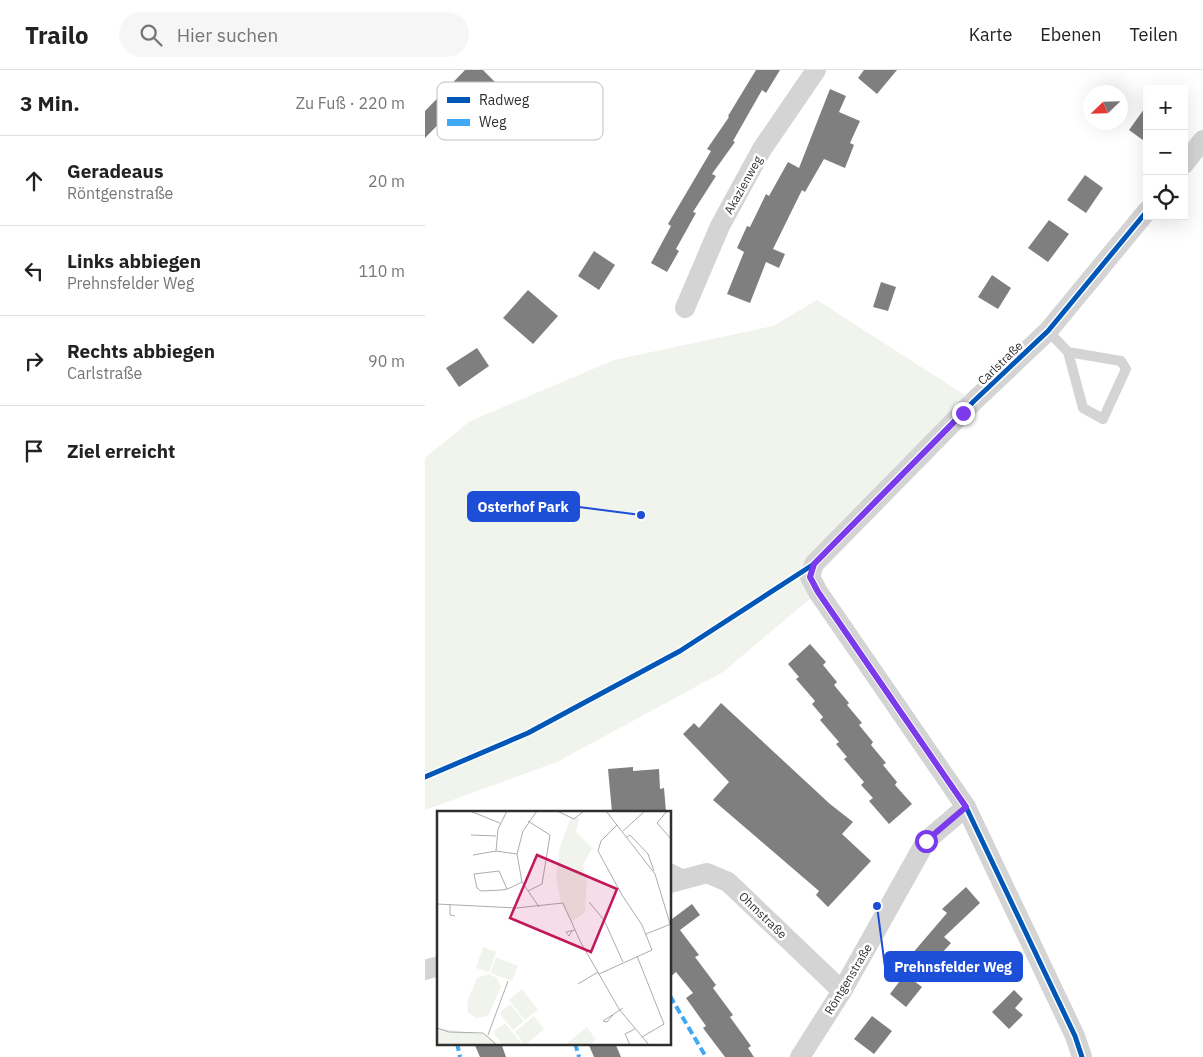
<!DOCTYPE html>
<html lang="de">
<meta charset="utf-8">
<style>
:root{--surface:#fff;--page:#f6f6f6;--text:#222;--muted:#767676;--line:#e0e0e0}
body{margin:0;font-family:"IBM Plex Sans",sans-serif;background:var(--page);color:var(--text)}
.controls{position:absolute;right:15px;top:15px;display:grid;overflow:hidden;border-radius:0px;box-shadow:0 5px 20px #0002}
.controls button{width:45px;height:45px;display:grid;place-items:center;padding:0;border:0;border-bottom:1px solid var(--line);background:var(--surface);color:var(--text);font:25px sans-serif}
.compass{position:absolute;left:658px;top:15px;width:45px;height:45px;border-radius:50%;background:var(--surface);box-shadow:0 5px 20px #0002;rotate:247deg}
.stop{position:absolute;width:15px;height:15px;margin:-11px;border:4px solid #7c3aed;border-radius:50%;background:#fff}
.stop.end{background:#7c3aed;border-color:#fff;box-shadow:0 1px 5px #0008}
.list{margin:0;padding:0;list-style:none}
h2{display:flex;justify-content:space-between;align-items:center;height:65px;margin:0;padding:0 20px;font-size:21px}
h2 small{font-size:16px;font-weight:400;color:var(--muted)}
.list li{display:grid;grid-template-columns:32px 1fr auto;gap:15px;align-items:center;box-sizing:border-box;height:90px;padding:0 20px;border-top:1px solid var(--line)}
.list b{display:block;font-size:19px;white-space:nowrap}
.list p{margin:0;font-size:16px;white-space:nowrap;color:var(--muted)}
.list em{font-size:16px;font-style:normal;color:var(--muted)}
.icon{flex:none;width:28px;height:28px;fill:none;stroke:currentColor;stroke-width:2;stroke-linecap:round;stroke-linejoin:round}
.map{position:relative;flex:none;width:778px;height:987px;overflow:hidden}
header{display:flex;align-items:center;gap:30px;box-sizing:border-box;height:70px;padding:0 25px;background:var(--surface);border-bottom:1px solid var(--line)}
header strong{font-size:24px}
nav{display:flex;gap:28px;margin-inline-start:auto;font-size:18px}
.search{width:350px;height:45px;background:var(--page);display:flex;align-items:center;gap:12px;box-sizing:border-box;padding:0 18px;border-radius:28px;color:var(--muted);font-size:19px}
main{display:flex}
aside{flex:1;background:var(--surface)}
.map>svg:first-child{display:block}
</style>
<header>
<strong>Trailo</strong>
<div class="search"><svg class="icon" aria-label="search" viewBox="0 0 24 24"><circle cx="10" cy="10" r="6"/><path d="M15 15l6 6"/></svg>Hier suchen</div>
<nav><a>Karte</a><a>Ebenen</a><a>Teilen</a></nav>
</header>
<main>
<aside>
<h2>3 Min.<small>Zu Fuß · 220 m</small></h2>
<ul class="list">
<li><svg class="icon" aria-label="ahead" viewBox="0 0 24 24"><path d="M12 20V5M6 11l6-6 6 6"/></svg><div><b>Geradeaus</b><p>Röntgenstraße</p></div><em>20 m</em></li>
<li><svg class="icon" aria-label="left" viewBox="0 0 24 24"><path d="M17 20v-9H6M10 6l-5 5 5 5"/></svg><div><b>Links abbiegen</b><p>Prehnsfelder Weg</p></div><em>110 m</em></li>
<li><svg class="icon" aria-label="right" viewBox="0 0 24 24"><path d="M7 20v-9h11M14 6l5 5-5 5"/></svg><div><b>Rechts abbiegen</b><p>Carlstraße</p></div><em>90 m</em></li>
<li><svg class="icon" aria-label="arrive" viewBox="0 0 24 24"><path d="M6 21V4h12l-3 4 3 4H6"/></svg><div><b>Ziel erreicht</b></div></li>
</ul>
</aside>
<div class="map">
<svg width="778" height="987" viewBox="0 0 778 987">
<rect width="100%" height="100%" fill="#fff"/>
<!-- green -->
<path fill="#f0f4ec" d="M 392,230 L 549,331 L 374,501 L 393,522 L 298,602 L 132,692 L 0,740 L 0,388 L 45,351 L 189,290 L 348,256 Z"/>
<!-- building -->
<g fill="#7f7f7f">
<path d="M 40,0 L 58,0 L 70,12 L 55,27 L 47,20 L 0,68 L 0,41 Z"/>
<path d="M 331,0 L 355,0 L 341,23 L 337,20 L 308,71 L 310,72 L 287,104 L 291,106 L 268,142 L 271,143 L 251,179 L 254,181 L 242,202 L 226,193 L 246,156 L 243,154 L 286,81 L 282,79 L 304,47 L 303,46 Z"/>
<path d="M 439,0 L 472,0 L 452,24 L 433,8 Z"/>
<path d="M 405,19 L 421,26 L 414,42 L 435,51 L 425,73 L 429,75 L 420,98 L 399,89 L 380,122 L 377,120 L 348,179 L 360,184 L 354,198 L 341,192 L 325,233 L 302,224 L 319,182 L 312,178 L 322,156 L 325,157 L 341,124 L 344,126 L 363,92 L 374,98 Z"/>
<path d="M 722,35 L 722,73 L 704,60 Z"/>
<path d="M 660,105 L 678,118 L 661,143 L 642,130 Z"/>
<path d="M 624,150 L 644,164 L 623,192 L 603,178 Z"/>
<path d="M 169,181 L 190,195 L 174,220 L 153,206 Z"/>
<path d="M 567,205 L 586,218 L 573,239 L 553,227 Z"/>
<path d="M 456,212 L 471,217 L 463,241 L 448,237 Z"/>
<path d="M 103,220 L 133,246 L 108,274 L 78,248 Z"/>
<path d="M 52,278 L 64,296 L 34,317 L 21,298 Z"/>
<path d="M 385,574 L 401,592 L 398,595 L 412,612 L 409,615 L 424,633 L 422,635 L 437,653 L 434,655 L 448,672 L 446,675 L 461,693 L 458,695 L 472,712 L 470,715 L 487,734 L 464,754 L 444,731 L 448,728 L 436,715 L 439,712 L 419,689 L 422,687 L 411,674 L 414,672 L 395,650 L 398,647 L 387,634 L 390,631 L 371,609 L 374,607 L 363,594 Z"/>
<path d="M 296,633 L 405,734 L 428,752 L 417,764 L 446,791 L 403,837 L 391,825 L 394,821 L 288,730 L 304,712 L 258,664 L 269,653 L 274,658 Z"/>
<path d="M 208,697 L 208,701 L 234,699 L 235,719 L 239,718 L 241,742 L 187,742 L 183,699 Z"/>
<path d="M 541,817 L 555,833 L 519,867 L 526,873 L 507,894 L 499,886 L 493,892 L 486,885 L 522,843 L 517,839 Z"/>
<path d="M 267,834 L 275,845 L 255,860 L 274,885 L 270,887 L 291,915 L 288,918 L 308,945 L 305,947 L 326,976 L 323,978 L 329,987 L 300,987 L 278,958 L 281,956 L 261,928 L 268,923 L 251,902 L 245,907 L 245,846 L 247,849 Z"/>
<path d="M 480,904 L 497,917 L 481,937 L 465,924 Z"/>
<path d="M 589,920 L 598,929 L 590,938 L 598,945 L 584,959 L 567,942 Z"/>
<path d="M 447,946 L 467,961 L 449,984 L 429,969 Z"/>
<path d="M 49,973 L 76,973 L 81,987 L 55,987 Z"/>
<path d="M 163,973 L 190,973 L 196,987 L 169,987 Z"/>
</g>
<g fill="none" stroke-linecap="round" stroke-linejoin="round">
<!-- service -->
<g stroke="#d4d4d4" stroke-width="10">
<path d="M 623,261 L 643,282 L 658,338 L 678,349 L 701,299 L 696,291 L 643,282"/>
<path d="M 245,798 L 262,806"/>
</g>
<!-- minor -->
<g stroke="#d4d4d4" stroke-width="20">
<path d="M 759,94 L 778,70"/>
<path d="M 260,238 L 295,156 L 337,79 L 391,0"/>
<path d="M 245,813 L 282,803 L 303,812 L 417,921"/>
<path d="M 0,900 L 14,896"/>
<path d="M 375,987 L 417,921 L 501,771 L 541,737"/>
<path d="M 657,987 L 650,966 L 541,737 L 393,522 L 385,507 L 389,494 L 549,331 L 623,261 L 722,141"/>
</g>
<!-- quiet -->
<g stroke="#3fa9f5" stroke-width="4" stroke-dasharray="8 4" stroke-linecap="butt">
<path d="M 14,896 L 14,897"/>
<path d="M 245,926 L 281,987"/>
<path d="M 32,973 L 35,987"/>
<path d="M 150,973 L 154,987"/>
</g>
<!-- cycleway casing -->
<g stroke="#fff" stroke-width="8">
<g id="cycleway">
<path d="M 389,494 L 385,507 L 393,522 L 541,737 L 650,966 L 657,987"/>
<path d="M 0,707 L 103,663 L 255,581 L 389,494 L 549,331 L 623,261 L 722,141"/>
</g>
</g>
<!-- cycleway -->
<use href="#cycleway" stroke="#0057b8" stroke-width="5"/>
</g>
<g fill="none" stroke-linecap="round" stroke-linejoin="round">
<!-- route -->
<path stroke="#7c3aed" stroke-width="6" d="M 501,771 L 541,737 L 393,522 L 385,507 L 389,494 L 538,343"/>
</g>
<g text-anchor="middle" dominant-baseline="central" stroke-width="5" stroke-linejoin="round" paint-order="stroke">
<!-- street labels -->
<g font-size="12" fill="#2f2f2f" stroke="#fff">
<text transform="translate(318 115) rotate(-61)">Akazienweg</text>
<text transform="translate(575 293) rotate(-44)">Carlstraße</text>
<text transform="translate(338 845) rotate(44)">Ohmstraße</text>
<text transform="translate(423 909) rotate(-59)">Röntgenstraße</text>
</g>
</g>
<!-- overview -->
<g transform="translate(12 741)">
<rect width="234" height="234" fill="#fff"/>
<path d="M 134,7 L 142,7 L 139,21 L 155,37 L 146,54 L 150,69 L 148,102 L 134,111 L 124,92 L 119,65 L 123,35 ZM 46,136 L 59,141 L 52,161 L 39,157 ZM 59,146 L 81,155 L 75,170 L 53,162 ZM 52,163 L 60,167 L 64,176 L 51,205 L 39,207 L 31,201 L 30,191 L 40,167 ZM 85,178 L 101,199 L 88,209 L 72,189 ZM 73,193 L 87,210 L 76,219 L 62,202 ZM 97,205 L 107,218 L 88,234 L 78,221 ZM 68,212 L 84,232 L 82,234 L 66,234 L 56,221 ZM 150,216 L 159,229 L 152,234 L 131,234 L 130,232 ZM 0,217 L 51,224 L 60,234 L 0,234 Z" fill="#f0f4ec"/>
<path fill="none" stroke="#acacac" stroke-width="1" d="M 33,0 L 63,12M 100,0 L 86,20 L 80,43 L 85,71 L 102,96M 120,0 L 137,8 L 147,0M 169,0 L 218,63 L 234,116M 230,0 L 220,12 L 234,28M 186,20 L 208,0M 34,24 L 59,25M 190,26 L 193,24 L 211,43 L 217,60M 59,40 L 61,18 L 70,0M 36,44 L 59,40 L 80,43M 70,78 L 62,60 L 37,63 L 40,77 L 44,80 L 65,79 L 70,78 L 75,76 L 85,71M 91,80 L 105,73 L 113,24 L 91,10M 152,91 L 167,109 L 186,151M 0,93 L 79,97 L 126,92 L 143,130 L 182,198 L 212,234M 13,93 L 13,104 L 18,105M 135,120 L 132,125 L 129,121 L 138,119M 209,123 L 234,113M 200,145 L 227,213 L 205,226M 162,163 L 215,139 L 205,114 L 185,84 L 161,40 L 164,30 L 180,14M 141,173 L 161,161M 176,204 L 170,211 L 166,210 L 186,197M 0,217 L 12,221 L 46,222 L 60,234M 51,224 L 71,170M 193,234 L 188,223 L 198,218"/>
<path fill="#c2185b" fill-opacity="0.15" stroke="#c2185b" stroke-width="2.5" d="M 100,44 L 180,78 L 154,141 L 73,107 Z"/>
<rect width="234" height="234" fill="none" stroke="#2f2f2f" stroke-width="2.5"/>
</g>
<!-- legend -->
<rect x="12" y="12" width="166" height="58" rx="8" fill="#fff" stroke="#c1c1c1" stroke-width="1"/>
<rect x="22" y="27" width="23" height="6" fill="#0057b8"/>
<rect x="22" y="49" width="23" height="7" fill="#3fa9f5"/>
<g font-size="14" fill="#2f2f2f">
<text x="54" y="35">Radweg</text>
<text x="54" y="57">Weg</text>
</g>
<!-- callouts -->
<path fill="none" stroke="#1d4ed8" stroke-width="2" d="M216 445L154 437M452 836L460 897"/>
<g fill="#1d4ed8" stroke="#fff" stroke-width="2">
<circle cx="216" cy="445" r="5"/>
<circle cx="452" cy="836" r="5"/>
</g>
<g fill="#1d4ed8" stroke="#1d4ed8" stroke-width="2">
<rect x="43" y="422" width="111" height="29" rx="5"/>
<rect x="460" y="882" width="137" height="29" rx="5"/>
</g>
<g font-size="14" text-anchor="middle" font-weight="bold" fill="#fff">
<text x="98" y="442">Osterhof Park</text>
<text x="528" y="902">Prehnsfelder Weg</text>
</g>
</svg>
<div class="controls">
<button>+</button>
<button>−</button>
<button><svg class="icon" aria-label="locate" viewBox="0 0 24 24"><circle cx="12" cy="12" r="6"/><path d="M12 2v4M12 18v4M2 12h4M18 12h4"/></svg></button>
</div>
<svg class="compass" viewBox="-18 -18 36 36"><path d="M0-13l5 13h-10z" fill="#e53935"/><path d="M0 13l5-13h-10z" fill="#767676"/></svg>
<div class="stop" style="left:501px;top:771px"></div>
<div class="stop end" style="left:538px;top:343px"></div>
</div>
</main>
